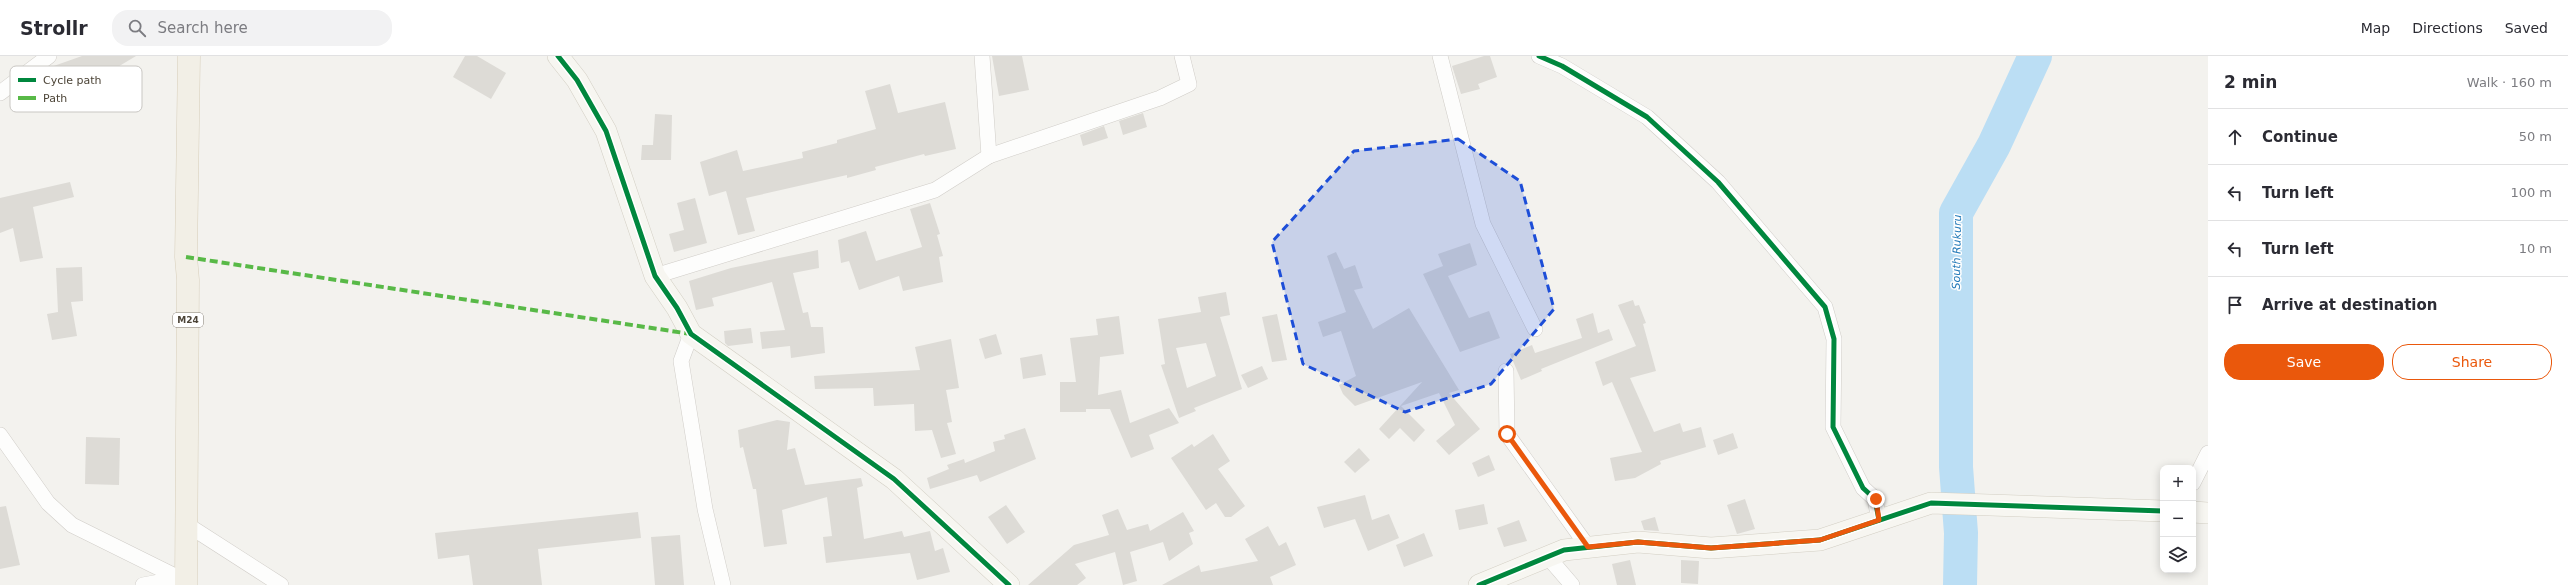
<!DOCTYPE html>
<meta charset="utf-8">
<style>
:root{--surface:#fff;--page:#f2f2f3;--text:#2b2b33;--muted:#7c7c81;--line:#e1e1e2;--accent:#ea580c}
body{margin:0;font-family:"DejaVu Sans",sans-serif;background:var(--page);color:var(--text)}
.controls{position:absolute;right:12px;bottom:12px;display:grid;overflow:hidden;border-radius:8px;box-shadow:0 2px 10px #0003}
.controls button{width:36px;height:36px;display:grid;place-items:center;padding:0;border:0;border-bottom:1px solid var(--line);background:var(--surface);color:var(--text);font:20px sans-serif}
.stop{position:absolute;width:12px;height:12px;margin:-9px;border:3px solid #ea580c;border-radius:50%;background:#fff}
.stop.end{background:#ea580c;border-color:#fff;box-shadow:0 1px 4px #0008}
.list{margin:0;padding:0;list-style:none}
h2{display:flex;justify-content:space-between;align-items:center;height:52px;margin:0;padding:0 16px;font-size:17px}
h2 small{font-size:13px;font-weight:400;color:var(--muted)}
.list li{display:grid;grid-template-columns:26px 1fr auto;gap:12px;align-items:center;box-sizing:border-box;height:56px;padding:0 16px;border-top:1px solid var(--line)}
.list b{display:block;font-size:15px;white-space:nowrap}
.list em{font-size:13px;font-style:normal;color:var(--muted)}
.actions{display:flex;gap:8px;padding:12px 16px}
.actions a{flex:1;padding:9px 0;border:1px solid var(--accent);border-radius:16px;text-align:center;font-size:14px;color:var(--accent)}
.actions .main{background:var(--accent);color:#fff}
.icon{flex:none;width:22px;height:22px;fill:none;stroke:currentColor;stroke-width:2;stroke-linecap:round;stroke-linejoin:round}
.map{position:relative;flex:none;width:2208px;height:529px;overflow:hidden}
header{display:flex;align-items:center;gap:24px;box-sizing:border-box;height:56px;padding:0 20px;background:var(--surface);border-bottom:1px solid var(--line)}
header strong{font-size:19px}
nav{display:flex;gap:22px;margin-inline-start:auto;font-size:14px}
.search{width:280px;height:36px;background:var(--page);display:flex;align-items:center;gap:10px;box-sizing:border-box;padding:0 14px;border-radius:16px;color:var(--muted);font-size:15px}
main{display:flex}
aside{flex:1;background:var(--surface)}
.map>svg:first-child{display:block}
</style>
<header>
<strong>Strollr</strong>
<div class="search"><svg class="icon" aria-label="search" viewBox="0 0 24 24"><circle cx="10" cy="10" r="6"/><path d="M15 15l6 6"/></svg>Search here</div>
<nav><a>Map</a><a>Directions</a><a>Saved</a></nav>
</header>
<main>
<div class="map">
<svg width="2208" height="529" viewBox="0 0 2208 529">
<rect width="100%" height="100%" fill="#f3f2ee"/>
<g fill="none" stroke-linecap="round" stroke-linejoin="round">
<!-- river -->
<path stroke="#bbdef4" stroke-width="34" d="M 1960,529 L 1961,477 L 1956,411 L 1956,157 L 1994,89 L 2035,0"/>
</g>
<!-- building -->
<g fill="#dddbd6" fill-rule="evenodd">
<path d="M 82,0 L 136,0 L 111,15 L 122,45 L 104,51 L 96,29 L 79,33 L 76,24 L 54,31 L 48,12 Z"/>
<path d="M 465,0 L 477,0 L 506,17 L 491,43 L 453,21 Z"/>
<path d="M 992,0 L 1022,0 L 1029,34 L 999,40 Z"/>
<path d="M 1484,0 L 1490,0 L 1497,21 L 1478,28 L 1480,33 L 1461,38 L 1452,10 Z"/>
<path d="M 890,28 L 898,57 L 945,46 L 956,93 L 925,100 L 924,98 L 875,111 L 876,114 L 847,122 L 847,119 L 746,142 L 755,175 L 738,179 L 726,135 L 709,140 L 700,106 L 737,94 L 743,115 L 803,102 L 802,96 L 837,87 L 837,84 L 876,73 L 865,35 Z"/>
<path d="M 1143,57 L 1147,71 L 1123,79 L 1119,65 Z"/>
<path d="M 655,58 L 672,59 L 671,104 L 641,104 L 642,89 L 653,89 Z"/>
<path d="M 1104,70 L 1108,82 L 1083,90 L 1080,79 Z"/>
<path d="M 70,126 L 74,141 L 33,151 L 43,202 L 20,206 L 13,172 L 0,177 L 0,142 Z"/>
<path d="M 695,142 L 707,187 L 674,196 L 669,178 L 684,174 L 677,147 Z"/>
<path d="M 930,147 L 940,178 L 937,179 L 943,200 L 939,201 L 943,226 L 903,235 L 899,220 L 859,234 L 849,205 L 841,207 L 838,184 L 866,175 L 876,205 L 922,191 L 910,153 Z"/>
<path d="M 1470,187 L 1477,209 L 1448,220 L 1469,262 L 1489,255 L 1500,282 L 1460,296 L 1423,218 L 1443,210 L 1438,198 Z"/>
<path d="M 818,194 L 819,212 L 793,217 L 803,257 L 808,256 L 811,271 L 823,271 L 825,297 L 791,302 L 790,290 L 762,293 L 760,276 L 785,274 L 772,226 L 712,242 L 714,250 L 696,254 L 689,225 L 731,212 Z"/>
<path d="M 1336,196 L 1344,213 L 1355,209 L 1363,232 L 1354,234 L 1373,273 L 1409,252 L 1459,334 L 1449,337 L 1480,373 L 1449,399 L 1436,385 L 1455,369 L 1439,337 L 1401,350 L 1425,374 L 1414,386 L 1400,372 L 1389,383 L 1379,373 L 1422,326 L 1355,350 L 1343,338 L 1339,329 L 1356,320 L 1341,275 L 1323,281 L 1318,266 L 1346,256 L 1327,200 Z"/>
<path d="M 82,211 L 83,245 L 71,246 L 77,280 L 52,284 L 47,258 L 58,256 L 56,212 Z"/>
<path d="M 1226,236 L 1230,259 L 1220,261 L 1242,333 L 1194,352 L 1196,355 L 1179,362 L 1161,309 L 1165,308 L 1158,263 L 1201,256 L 1198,241 ZM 1206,287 L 1216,320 L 1187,332 L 1176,292 Z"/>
<path d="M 1633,244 L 1635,250 L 1639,249 L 1646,267 L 1643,268 L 1656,315 L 1630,322 L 1654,376 L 1680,367 L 1683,376 L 1701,371 L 1706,391 L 1660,405 L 1661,408 L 1635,422 L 1615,425 L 1610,402 L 1642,396 L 1612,326 L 1603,330 L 1595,306 L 1636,290 L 1618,249 Z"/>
<path d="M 1593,257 L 1598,277 L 1609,273 L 1613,284 L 1541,313 L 1542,315 L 1521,324 L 1510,298 L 1532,289 L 1535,297 L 1582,282 L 1576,263 Z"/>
<path d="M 1277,258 L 1287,304 L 1272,306 L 1262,261 Z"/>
<path d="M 1119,260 L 1124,298 L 1100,301 L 1098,339 L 1121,334 L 1130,367 L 1169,352 L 1179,367 L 1149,379 L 1154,393 L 1131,402 L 1110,353 L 1086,353 L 1086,356 L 1060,356 L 1060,326 L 1076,326 L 1070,282 L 1098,279 L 1096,263 Z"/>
<path d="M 751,272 L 753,287 L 728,290 L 725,287 L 724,275 Z"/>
<path d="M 996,278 L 1002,298 L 985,303 L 979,283 Z"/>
<path d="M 951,283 L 959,332 L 946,334 L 952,366 L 947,367 L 956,398 L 941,402 L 932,374 L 915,375 L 914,348 L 874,350 L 873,332 L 815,333 L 814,320 L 920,314 L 915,291 Z"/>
<path d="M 1042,298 L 1046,319 L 1023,323 L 1020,302 Z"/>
<path d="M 1262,310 L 1268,323 L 1248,332 L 1241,319 Z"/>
<path d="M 777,364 L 790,366 L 787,394 L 795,392 L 805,429 L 861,422 L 863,430 L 857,432 L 864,483 L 902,475 L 904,481 L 930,475 L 935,495 L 943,492 L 950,516 L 917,524 L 910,497 L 826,507 L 823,481 L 832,480 L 827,441 L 782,454 L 787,488 L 764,491 L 756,433 L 753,433 L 743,391 L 740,392 L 738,374 Z"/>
<path d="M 1025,372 L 1036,403 L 980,426 L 977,419 L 930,433 L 927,422 L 949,413 L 947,409 L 964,403 L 965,407 L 995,395 L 993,386 L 1005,383 L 1004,379 Z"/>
<path d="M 1733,377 L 1738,392 L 1718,399 L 1713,384 Z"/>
<path d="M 1213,378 L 1230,405 L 1218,413 L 1245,450 L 1231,461 L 1225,461 L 1216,447 L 1206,454 L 1171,402 L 1192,388 L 1194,391 Z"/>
<path d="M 86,381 L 120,382 L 119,429 L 85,428 Z"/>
<path d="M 1359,392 L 1370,404 L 1355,417 L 1344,406 Z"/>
<path d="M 1489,399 L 1495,414 L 1478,421 L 1472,407 Z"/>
<path d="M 1365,439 L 1372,464 L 1389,458 L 1399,482 L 1368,495 L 1355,463 L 1324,472 L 1317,451 Z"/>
<path d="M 1745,443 L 1755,473 L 1737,478 L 1727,449 Z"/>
<path d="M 1484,448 L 1488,468 L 1459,474 L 1455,454 Z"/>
<path d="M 1006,449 L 1025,476 L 1007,488 L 988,461 Z"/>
<path d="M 6,450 L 20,509 L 0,513 L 0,451 Z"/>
<path d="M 1118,453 L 1127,474 L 1148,468 L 1150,475 L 1183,456 L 1194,475 L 1189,477 L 1193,488 L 1169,505 L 1163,486 L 1130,496 L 1137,525 L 1123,529 L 1115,496 L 1075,508 L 1086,522 L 1077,529 L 1028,529 L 1074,489 L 1109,479 L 1102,459 Z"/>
<path d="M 638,456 L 641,482 L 538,493 L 542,529 L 473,529 L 469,499 L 438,503 L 435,477 Z"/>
<path d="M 1655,461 L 1659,475 L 1644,474 L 1641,465 Z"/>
<path d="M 1519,464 L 1527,485 L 1504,491 L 1497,472 Z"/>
<path d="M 1268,470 L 1279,490 L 1286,486 L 1296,509 L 1270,521 L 1273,529 L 1162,529 L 1199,509 L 1201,516 L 1258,505 L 1245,483 Z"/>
<path d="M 1424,477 L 1433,500 L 1404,511 L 1396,489 Z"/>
<path d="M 680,479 L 684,529 L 655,529 L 651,481 Z"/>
<path d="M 1630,504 L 1636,529 L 1617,529 L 1612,508 Z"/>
<path d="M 1681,504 L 1699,505 L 1698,528 L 1681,527 Z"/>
</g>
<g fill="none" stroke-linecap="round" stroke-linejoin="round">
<!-- street casing -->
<g stroke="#d0cdc8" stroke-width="16">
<g id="street">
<path d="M 982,0 L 989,100"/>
<path d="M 1440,0 L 1483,168 L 1535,273"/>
<path d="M 1539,0 L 1562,10 L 1647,61 L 1718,126 L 1825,251 L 1834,283 L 1833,371 L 1863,432 L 1875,443 L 1879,464"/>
<path d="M 0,37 L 49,0"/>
<path d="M 655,220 L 935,134 L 989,100 L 1160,42 L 1189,28 L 1182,0"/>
<path d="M 691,278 L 681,305 L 705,453 L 723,529"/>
<path d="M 1506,315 L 1507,378 L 1588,491"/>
<path d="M 0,379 L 48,447 L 72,469 L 179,522"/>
<path d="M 2193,427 L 2208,397"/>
<path d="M 186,468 L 281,529"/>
<path d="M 1548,501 L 1572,529"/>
<path d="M 143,529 L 181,522"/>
</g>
</g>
<!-- secondary casing -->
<g stroke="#d3cfc4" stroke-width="22">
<g id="secondary">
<path d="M 558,0 L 577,24 L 606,75 L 655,220 L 677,252 L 691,278 L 894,423 L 1009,529"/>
<path d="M 2193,456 L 2208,457"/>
<path d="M 1479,529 L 1564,494 L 1638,486 L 1711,492 L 1820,484 L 1931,447 L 2163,455"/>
</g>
</g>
<!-- primary casing -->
<g stroke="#d7ceba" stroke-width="23">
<path id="primary" d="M 186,529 L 188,224 L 186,201 L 189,0"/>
</g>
<!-- street -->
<use href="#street" stroke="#fdfdfc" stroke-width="15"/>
<!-- secondary -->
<use href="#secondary" stroke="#f7f6f1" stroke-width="21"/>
<!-- primary -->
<use href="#primary" stroke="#f2efe6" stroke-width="22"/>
<!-- quiet -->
<path stroke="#58b947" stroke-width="4" stroke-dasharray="8 4" stroke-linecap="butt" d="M 186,201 L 691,278"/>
<!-- cycleway casing -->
<g stroke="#fff" stroke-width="8">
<g id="cycleway">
<path d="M 558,0 L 577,24 L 606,75 L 655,220 L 677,252 L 691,278 L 894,423 L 1009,529"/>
<path d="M 1539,0 L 1562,10 L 1647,61 L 1718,126 L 1825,251 L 1834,283 L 1833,371 L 1863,432 L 1875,443 L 1879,464"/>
<path d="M 1479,529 L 1564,494 L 1638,486 L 1711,492 L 1820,484 L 1931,447 L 2163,455"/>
</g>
</g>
<!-- cycleway -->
<use href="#cycleway" stroke="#00873e" stroke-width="5"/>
</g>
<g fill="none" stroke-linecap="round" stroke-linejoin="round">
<!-- route -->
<path stroke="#ea580c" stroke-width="5" d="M 1507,378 L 1588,491 L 1638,486 L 1711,492 L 1820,484 L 1879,464 L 1876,443"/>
</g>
<!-- marked area -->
<path fill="#1d4ed8" fill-opacity="0.2" stroke="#1d4ed8" stroke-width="3" stroke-dasharray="8 5" stroke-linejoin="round" d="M 1458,83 L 1520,125 L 1554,253 L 1491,328 L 1405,356 L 1303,308 L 1272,186 L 1354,95 Z"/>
<g text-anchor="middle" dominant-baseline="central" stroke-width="3" stroke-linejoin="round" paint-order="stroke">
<!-- shield labels -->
<rect fill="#fff" stroke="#827c73" stroke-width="1" x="173" y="257" width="30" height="14" rx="3"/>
<g font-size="9" font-weight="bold" fill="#4c4437">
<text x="188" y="264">M24</text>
</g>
<!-- water labels -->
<g font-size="11" font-style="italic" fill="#257bb9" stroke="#fff">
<text transform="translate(1957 196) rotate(-89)">South Rukuru</text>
</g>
</g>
<!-- legend -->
<rect x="10" y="10" width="132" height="46" rx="6" fill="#fff" stroke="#c9c7c3" stroke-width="1"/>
<rect x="18" y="22" width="18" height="4" fill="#00873e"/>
<rect x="18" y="40" width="18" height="4" fill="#58b947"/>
<g font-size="11" fill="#4c4437">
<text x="43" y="28">Cycle path</text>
<text x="43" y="46">Path</text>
</g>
</svg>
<div class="controls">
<button>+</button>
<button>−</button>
<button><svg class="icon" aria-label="layers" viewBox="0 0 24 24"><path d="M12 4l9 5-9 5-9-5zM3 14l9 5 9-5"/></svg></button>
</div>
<div class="stop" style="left:1507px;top:378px"></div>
<div class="stop end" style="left:1876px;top:443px"></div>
</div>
<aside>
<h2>2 min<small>Walk · 160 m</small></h2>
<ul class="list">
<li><svg class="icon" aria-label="ahead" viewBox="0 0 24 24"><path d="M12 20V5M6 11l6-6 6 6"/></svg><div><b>Continue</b></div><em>50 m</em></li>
<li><svg class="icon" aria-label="left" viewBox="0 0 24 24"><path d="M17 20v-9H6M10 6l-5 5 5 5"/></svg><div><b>Turn left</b></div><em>100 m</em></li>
<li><svg class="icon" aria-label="left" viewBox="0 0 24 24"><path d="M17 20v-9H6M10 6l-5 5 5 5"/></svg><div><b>Turn left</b></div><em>10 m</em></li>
<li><svg class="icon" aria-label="arrive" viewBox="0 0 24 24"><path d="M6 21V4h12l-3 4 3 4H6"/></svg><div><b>Arrive at destination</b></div></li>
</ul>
<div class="actions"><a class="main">Save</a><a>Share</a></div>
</aside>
</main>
